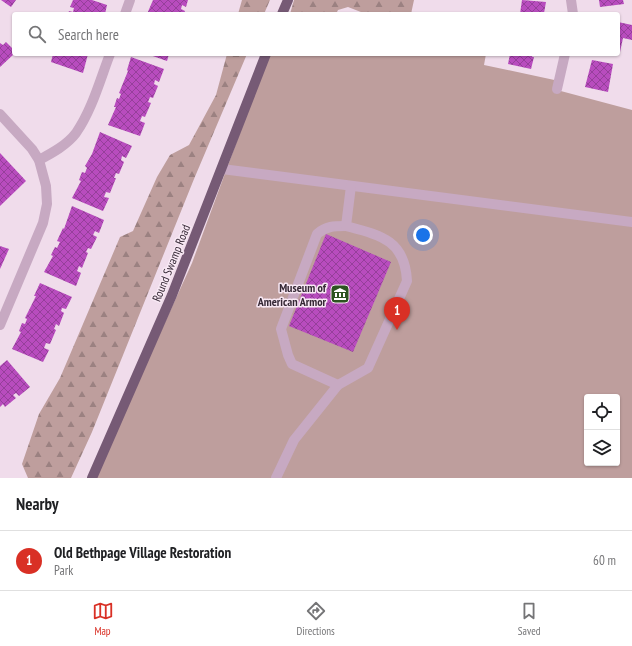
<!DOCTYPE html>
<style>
:root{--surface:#fff;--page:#f2f2f2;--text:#202124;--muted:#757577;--line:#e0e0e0;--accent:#d93025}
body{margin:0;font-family:"PT Sans Narrow",sans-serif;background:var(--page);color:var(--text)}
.controls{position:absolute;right:12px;bottom:12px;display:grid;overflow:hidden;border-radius:4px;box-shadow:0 1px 3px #0004}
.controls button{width:36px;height:36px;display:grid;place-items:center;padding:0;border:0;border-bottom:1px solid var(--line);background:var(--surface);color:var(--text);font:20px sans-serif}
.you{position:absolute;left:423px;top:235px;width:14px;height:14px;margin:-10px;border:3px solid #fff;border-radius:50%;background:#1a73e8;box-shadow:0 0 0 6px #1a73e833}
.badge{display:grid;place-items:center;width:26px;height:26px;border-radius:50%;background:var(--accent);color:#fff;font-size:13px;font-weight:700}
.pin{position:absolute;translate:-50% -33px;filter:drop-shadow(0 1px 2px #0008)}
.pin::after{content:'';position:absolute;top:21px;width:14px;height:12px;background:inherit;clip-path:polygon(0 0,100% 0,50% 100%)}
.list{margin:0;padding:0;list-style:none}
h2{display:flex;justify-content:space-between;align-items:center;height:52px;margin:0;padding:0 16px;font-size:17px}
h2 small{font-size:13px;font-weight:400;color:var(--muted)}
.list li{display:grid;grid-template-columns:26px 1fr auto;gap:12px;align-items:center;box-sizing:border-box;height:60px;padding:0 16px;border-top:1px solid var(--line)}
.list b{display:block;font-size:15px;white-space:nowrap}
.list p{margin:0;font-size:13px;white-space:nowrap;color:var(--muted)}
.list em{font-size:13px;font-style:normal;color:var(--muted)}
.icon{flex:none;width:22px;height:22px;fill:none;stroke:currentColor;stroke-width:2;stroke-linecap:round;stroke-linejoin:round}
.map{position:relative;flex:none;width:632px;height:478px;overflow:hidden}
.search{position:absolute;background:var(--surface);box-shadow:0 1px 3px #0004;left:12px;right:12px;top:12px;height:44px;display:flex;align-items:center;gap:10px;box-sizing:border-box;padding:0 14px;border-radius:4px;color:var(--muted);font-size:15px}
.sheet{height:112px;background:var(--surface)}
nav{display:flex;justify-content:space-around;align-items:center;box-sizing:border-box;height:56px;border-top:1px solid var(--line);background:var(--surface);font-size:11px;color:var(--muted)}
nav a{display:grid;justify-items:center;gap:2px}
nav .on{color:var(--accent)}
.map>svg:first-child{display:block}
</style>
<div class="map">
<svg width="632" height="478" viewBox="0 0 632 478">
<defs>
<pattern id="forest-firs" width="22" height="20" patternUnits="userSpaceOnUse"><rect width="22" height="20" fill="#be9e9d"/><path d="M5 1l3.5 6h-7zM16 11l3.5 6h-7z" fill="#9b8181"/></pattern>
<pattern id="building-cross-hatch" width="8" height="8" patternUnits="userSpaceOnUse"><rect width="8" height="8" fill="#b84cbe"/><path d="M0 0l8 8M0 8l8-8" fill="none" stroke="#963f9b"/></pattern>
</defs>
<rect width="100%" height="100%" fill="#f0dceb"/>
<!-- forest -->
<g fill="url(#forest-firs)">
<path d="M 242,0 L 270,0 L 264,14 L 238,14 Z"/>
<path d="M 294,0 L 414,0 L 411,14 L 366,14 L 348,7 L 338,10 L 336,14 L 290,14 Z"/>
<path d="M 227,54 L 247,54 L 194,179 L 92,432 L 71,478 L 28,478 L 22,464 L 39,414 L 60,378 L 120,237 L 133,231 L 157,177 L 170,155 L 189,145 L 216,95 Z"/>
</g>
<!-- park -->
<path fill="#be9e9d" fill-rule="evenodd" d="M 269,54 L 388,54 L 400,56 L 401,54 L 486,54 L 484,65 L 559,81 L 557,90 L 632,110 L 632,478 L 94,478 L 192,263 ZM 587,397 L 617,397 L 617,463 L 587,463 Z"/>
<!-- building -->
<g fill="url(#building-cross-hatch)">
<path d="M 1,0 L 16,0 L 11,7 Z"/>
<path d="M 73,0 L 92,0 L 107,5 L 105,14 L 68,14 L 69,11 L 73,12 L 74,8 L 70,7 Z"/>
<path d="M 153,0 L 188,0 L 186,7 L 182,5 L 181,9 L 185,11 L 184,14 L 147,14 Z"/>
<path d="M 522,0 L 546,2 L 544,13 L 520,14 Z"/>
<path d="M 599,0 L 623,0 L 624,4 L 600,7 Z"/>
<path d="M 618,22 L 632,25 L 632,40 L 623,38 L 620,52 L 618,51 Z"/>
<path d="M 6,42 L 14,50 L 14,54 L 0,67 L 0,43 L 3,45 Z"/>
<path d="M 53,54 L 88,54 L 83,73 L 51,62 Z"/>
<path d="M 147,54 L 169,54 L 167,61 Z"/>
<path d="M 510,54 L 533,54 L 532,57 L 534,57 L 531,69 L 508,64 Z"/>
<path d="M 131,57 L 164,69 L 159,82 L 155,80 L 154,84 L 158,86 L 153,98 L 150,97 L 148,102 L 151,103 L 145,117 L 142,116 L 140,121 L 145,123 L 140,136 L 108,125 L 116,107 L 114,107 L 117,98 L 119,99 L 121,94 L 119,93 L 128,71 L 127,70 Z"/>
<path d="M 592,60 L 613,64 L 608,92 L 585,87 Z"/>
<path d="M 100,132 L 132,146 L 126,158 L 122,156 L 121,160 L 124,162 L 119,174 L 116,173 L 114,178 L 116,178 L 110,193 L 106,192 L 104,197 L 109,198 L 103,211 L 72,198 L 81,181 L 79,180 L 82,172 L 85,173 L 87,168 L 85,166 L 92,154 Z"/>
<path d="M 0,153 L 26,181 L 0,206 Z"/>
<path d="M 72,206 L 104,220 L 99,233 L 95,231 L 93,235 L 97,237 L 91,249 L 88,248 L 86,252 L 88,253 L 82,268 L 79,266 L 77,271 L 81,273 L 76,286 L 44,272 L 53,256 L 51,255 L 55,247 L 57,248 L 60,242 L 57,241 L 63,228 L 64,229 Z"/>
<path d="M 326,234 L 391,262 L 353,352 L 289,326 Z"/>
<path d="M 0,246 L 9,249 L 0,269 Z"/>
<path d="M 40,283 L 72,297 L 66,309 L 62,308 L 61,311 L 64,313 L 59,326 L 56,324 L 54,329 L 56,330 L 50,344 L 46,343 L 44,348 L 49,350 L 43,362 L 12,349 L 21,332 L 19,331 L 22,323 L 25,324 L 27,319 L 25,318 L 36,296 L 34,296 Z"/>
<path d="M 7,360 L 30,387 L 19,396 L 16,393 L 13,395 L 16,398 L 5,407 L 3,404 L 0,407 L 0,366 Z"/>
</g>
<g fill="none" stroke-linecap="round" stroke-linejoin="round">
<!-- minor -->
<g stroke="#c7a9c2" stroke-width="10">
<path d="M 571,0 L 573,14"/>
<path d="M 125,14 L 130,0"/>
<path d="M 557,89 L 565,54"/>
<path d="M 0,114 L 32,149 L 39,160 L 46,186 L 47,204 L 43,223 L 0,325"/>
<path d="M 39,160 C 52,153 67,145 76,133 C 92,110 100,80 110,54"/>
<path d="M 222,169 L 632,222"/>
<path d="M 338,385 L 292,364 L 288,355 L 281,329 L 317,234 C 326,226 334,226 346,226"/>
<path d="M 276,478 L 294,440 L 338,385 L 368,368 L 407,281 C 405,240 380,235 346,226 L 351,186"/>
</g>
<!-- major -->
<g stroke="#765a75" stroke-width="10">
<path d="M 282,14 L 288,0"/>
<path d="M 92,478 L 172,295 L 266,54"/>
</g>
</g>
<!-- icons -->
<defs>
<g id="museum-square" transform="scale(1)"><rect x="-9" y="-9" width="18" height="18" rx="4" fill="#2c5320" stroke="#f8e8f4"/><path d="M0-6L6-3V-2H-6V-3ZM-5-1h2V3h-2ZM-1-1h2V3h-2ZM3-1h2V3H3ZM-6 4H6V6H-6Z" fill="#fff"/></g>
</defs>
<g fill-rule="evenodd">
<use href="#museum-square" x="340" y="294"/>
</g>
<g text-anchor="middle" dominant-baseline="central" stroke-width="3" stroke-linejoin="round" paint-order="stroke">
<!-- street labels -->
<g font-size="12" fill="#352835" stroke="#f8e8f4">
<text transform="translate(171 263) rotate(-68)">Round Swamp Road</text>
</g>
<!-- poi labels -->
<g font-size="12" font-weight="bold" fill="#352835" stroke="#f8e8f4" text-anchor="end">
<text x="326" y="287">Museum of<tspan x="326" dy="14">American Armor</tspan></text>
</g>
</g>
</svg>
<div class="controls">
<button><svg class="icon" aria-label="locate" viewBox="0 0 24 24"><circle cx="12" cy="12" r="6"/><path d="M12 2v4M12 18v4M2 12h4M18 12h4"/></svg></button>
<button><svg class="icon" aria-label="layers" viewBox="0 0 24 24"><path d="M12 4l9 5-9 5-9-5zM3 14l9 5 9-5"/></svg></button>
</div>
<div class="you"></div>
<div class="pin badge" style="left:397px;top:330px">1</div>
<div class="search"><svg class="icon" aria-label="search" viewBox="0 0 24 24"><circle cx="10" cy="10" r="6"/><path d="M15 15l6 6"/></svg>Search here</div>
</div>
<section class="sheet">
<h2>Nearby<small></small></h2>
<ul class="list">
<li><span class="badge">1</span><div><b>Old Bethpage Village Restoration</b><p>Park</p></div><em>60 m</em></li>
</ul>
</section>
<nav>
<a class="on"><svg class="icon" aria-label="map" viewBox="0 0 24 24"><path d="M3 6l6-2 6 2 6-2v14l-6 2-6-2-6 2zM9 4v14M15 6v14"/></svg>Map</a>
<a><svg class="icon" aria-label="directions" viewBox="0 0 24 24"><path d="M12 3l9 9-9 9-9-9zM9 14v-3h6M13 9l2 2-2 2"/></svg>Directions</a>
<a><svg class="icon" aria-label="saved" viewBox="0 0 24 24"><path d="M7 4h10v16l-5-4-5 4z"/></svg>Saved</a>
</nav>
